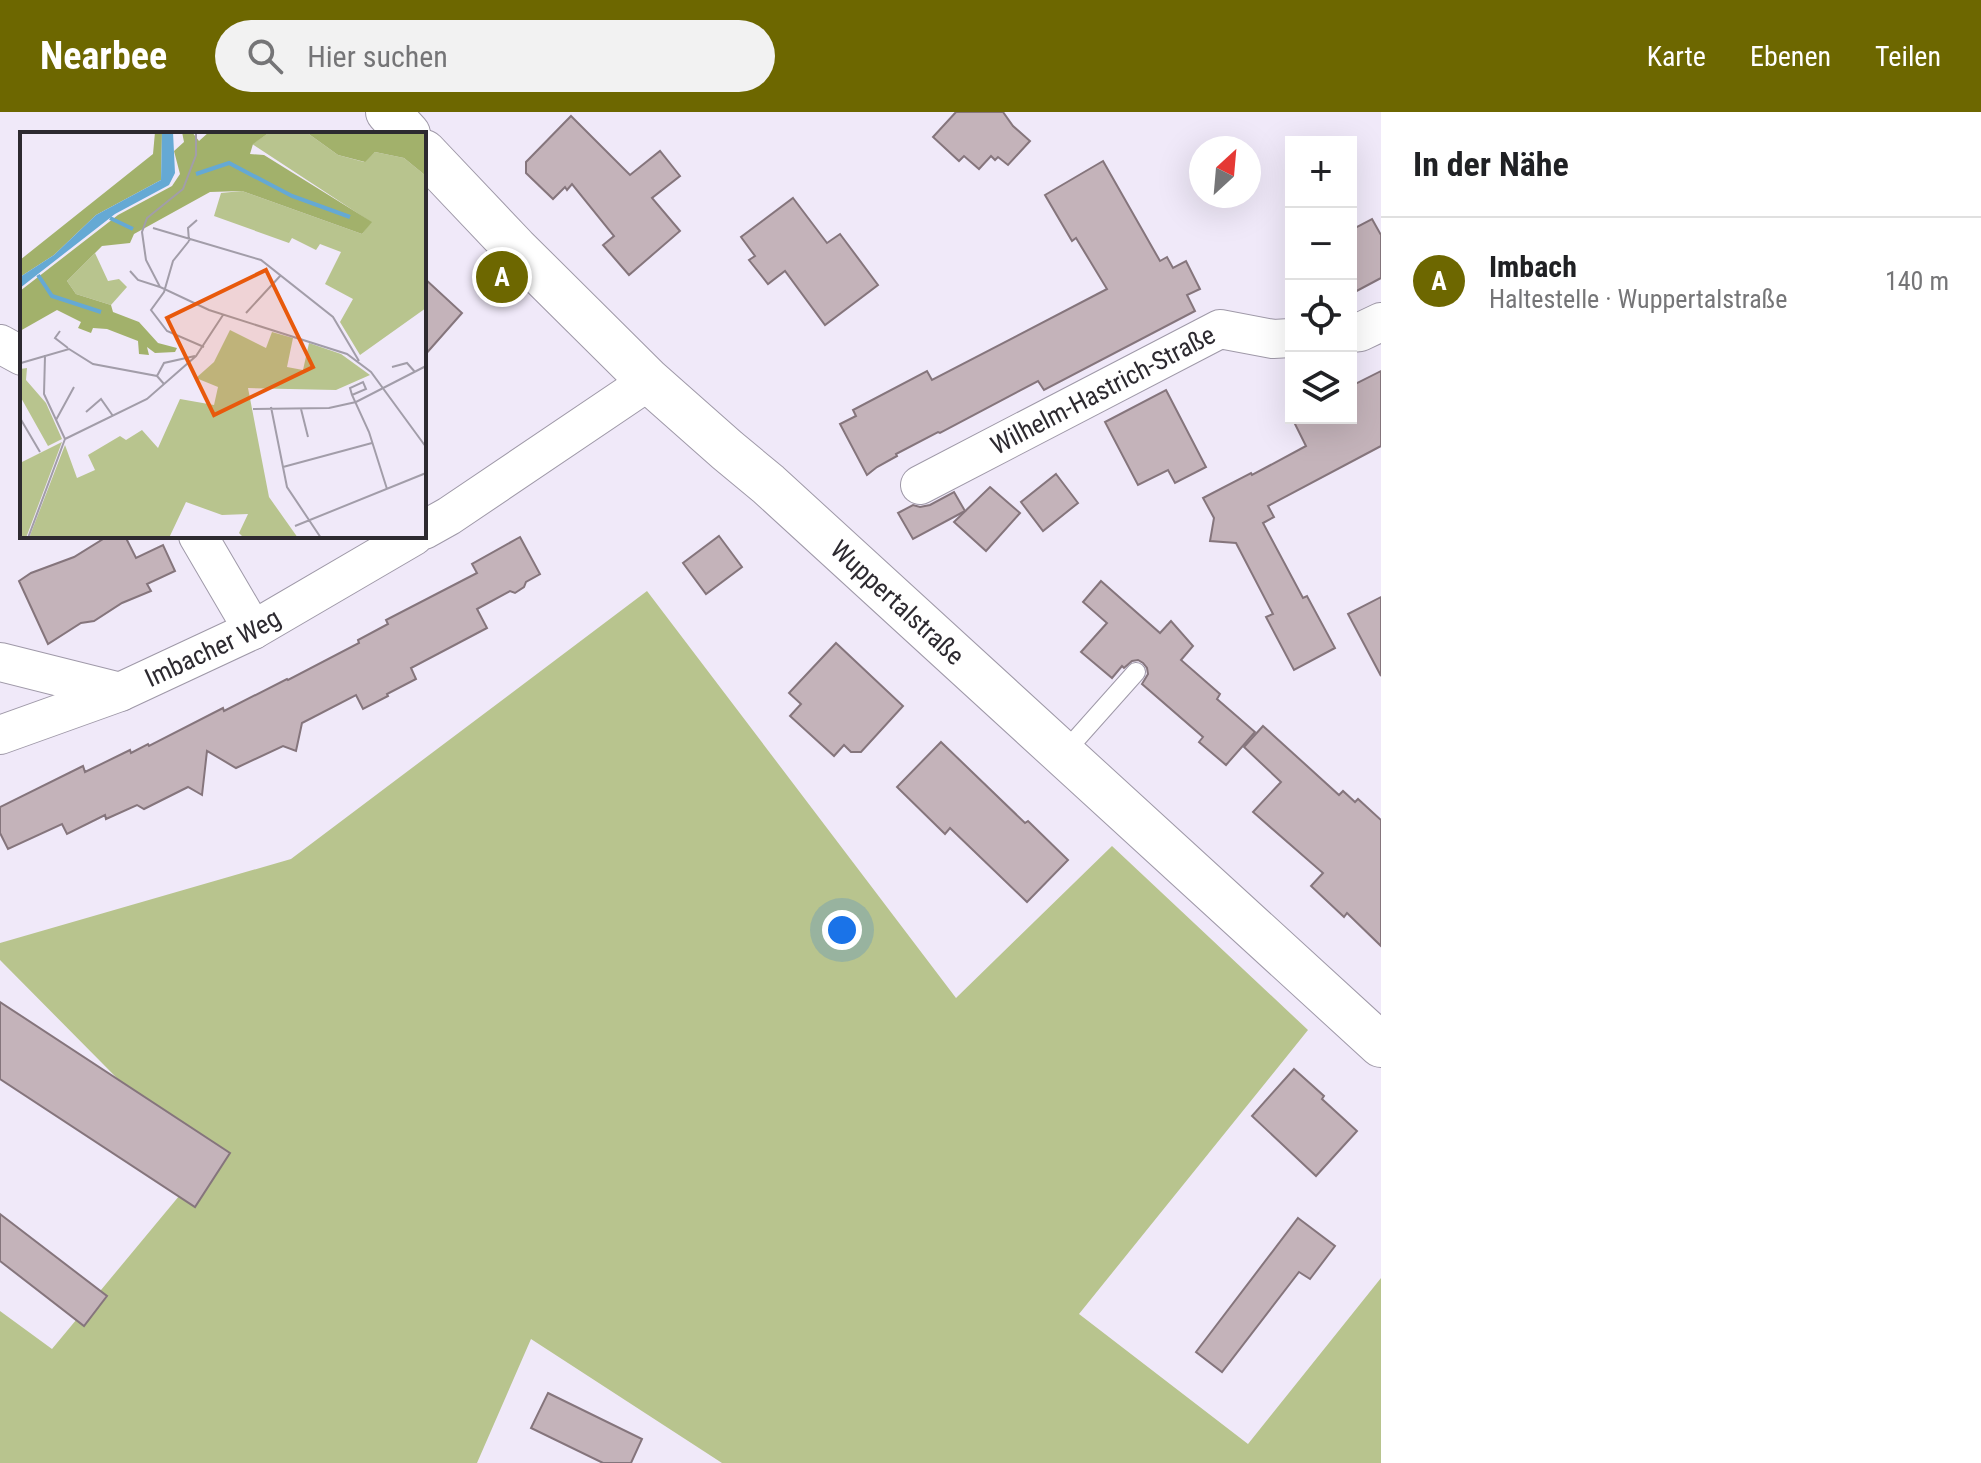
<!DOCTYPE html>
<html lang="de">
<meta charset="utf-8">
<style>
:root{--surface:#fff;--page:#f2f2f2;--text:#202124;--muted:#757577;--line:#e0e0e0;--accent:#6d6700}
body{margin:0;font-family:"Roboto Condensed",sans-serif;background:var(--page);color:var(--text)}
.controls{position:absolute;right:24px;top:24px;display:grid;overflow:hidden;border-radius:0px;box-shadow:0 8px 32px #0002}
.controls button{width:72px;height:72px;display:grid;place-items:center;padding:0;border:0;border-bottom:2px solid var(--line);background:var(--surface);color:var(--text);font:40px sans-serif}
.compass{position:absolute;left:1189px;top:24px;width:72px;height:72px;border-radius:50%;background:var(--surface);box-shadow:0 8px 32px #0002;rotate:26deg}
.you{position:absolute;left:842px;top:818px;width:28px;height:28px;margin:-20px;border:6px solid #fff;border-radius:50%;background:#1a73e8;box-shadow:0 0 0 12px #1a73e833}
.badge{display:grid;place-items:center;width:52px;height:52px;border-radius:50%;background:var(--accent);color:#fff;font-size:26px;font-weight:700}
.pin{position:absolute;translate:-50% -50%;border:4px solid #fff;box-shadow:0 2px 8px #0006}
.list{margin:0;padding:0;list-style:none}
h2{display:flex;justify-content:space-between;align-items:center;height:104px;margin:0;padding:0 32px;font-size:34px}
h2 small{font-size:26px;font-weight:400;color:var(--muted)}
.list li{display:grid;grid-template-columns:52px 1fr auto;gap:24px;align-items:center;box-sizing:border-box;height:128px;padding:0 32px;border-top:2px solid var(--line)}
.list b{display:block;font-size:30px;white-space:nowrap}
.list p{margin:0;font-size:26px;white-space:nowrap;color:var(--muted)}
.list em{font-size:26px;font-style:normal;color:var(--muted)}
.icon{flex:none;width:44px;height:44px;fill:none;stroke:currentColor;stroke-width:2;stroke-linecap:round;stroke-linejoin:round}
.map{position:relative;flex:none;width:1381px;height:1351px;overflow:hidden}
header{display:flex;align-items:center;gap:48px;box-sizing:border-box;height:112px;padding:0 40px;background:var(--accent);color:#fff}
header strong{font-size:38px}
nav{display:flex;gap:44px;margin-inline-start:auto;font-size:28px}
.search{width:560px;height:72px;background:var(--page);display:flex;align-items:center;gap:20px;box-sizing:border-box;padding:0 28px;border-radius:44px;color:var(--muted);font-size:30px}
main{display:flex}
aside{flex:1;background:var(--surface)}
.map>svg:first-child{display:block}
</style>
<header>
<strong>Nearbee</strong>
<div class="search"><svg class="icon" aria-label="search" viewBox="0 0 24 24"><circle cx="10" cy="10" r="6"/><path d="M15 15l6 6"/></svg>Hier suchen</div>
<nav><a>Karte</a><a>Ebenen</a><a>Teilen</a></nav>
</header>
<main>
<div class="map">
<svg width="1381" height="1351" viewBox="0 0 1381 1351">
<rect width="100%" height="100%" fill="#f0e9f9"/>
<!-- green -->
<path fill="#b8c48e" d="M 647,479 L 956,886 L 1112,734 L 1308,918 L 1079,1202 L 1248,1332 L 1381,1166 L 1381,1351 L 722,1351 L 531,1227 L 477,1351 L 0,1351 L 0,1199 L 52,1237 L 204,1054 L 0,848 L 0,831 L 291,747 Z"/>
<!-- building -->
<g fill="#c4b3ba" stroke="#85757c" stroke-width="2">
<path d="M 956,0 L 1003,0 L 1013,14 L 1030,29 L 1008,53 L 998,45 L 995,48 L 991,44 L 979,57 L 964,44 L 959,49 L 933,25 Z"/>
<path d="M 571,4 L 630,63 L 660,39 L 680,64 L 652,86 L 680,119 L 629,163 L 603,133 L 614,124 L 572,72 L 567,78 L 565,75 L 553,87 L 526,61 L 526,50 Z"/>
<path d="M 1103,49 L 1160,149 L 1167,145 L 1173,156 L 1186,149 L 1200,177 L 1187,183 L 1195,199 L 1044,278 L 1038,269 L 940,321 L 938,320 L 896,342 L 897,344 L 877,355 L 867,363 L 840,312 L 856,304 L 853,298 L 927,259 L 932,268 L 1107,177 L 1076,126 L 1072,129 L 1045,83 Z"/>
<path d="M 793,86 L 827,131 L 840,122 L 878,173 L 825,213 L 785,159 L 768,172 L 749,148 L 755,144 L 741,125 Z"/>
<path d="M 1372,107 L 1381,123 L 1381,166 L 1351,182 L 1351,118 Z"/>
<path d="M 424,166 L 462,201 L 424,244 Z"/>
<path d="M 1381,259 L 1381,334 L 1268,394 L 1274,405 L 1263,411 L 1303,486 L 1307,484 L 1335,536 L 1294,558 L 1266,505 L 1273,502 L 1236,431 L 1210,429 L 1214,406 L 1203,386 L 1251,361 L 1252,363 L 1306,334 L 1292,306 L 1351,306 L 1351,274 Z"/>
<path d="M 1166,278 L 1206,355 L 1175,371 L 1168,358 L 1138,373 L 1105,310 Z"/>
<path d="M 1056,362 L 1078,391 L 1043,419 L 1021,390 Z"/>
<path d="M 990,375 L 1020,401 L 986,439 L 954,410 Z"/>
<path d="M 954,380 L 965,399 L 913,427 L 898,401 L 913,393 L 920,395 L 930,393 Z"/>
<path d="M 108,424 L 125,424 L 136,446 L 163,433 L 175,459 L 147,472 L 151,479 L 122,491 L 94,509 L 81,511 L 48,532 L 19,469 L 31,461 L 74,445 Z"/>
<path d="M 719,424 L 742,455 L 706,482 L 683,451 Z"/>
<path d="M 520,425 L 540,462 L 526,470 L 524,475 L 515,481 L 510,479 L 477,497 L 487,516 L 411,556 L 416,567 L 387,582 L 388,584 L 363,597 L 356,583 L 302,611 L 296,639 L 283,634 L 236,656 L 207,639 L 202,683 L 188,675 L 144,697 L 137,693 L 106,707 L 105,703 L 67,722 L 62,712 L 8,737 L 0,721 L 0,695 L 83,654 L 85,660 L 130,638 L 131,641 L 148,632 L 149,634 L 223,596 L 224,599 L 287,567 L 288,568 L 359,531 L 358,528 L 388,512 L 386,508 L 477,461 L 472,452 Z"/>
<path d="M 1101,469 L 1160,521 L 1171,509 L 1193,534 L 1181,548 L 1220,582 L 1217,587 L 1255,620 L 1226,653 L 1199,630 L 1203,625 L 1142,572 L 1148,562 L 1147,556 L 1143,551 L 1138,548 L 1132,549 L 1124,556 L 1122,554 L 1112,566 L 1081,540 L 1107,511 L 1083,490 Z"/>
<path d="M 1381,485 L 1381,564 L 1348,502 Z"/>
<path d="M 836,531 L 903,594 L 861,640 L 851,640 L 844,633 L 834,644 L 790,604 L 801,592 L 789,581 Z"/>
<path d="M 1263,614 L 1339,683 L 1343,679 L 1355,690 L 1358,687 L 1381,708 L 1381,834 L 1347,801 L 1344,805 L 1311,774 L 1323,761 L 1253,700 L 1281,670 L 1244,635 Z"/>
<path d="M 941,630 L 1025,711 L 1028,709 L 1068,748 L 1027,790 L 950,716 L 945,722 L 897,675 Z"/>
<path d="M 0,890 L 230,1041 L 195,1095 L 0,967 Z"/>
<path d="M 1294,957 L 1324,984 L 1322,987 L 1357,1019 L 1316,1064 L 1252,1004 Z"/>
<path d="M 0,1102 L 107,1184 L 84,1214 L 0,1149 Z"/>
<path d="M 1298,1106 L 1335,1134 L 1310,1167 L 1299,1160 L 1222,1260 L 1196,1240 Z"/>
<path d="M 548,1281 L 642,1327 L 631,1351 L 603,1351 L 531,1316 Z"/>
</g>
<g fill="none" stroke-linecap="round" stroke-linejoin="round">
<!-- lane casing -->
<g stroke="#9f99a8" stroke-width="20">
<path id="lane" d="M 1063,642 L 1136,560"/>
</g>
<!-- street casing -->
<g stroke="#9f99a8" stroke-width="40">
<g id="street">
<path d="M 1351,221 L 1360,220 L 1381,210"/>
<path d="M 0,232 L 22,244"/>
<path id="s1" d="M 920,373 L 1220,217 L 1273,227 L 1291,226"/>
<path d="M 424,418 L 449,404 L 649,269"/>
<path d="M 198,424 L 253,518"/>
<path d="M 0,550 L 120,580"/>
<path id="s2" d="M 0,623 L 120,580 L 253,518 L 414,424"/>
</g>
</g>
<!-- secondary casing -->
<g stroke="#9f99a8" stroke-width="46">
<g id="secondary">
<path d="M 388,0 L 408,22"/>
<path id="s3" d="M 424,40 L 515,136 L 649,269 L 727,338 L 768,372 L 1381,933"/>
</g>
</g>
<!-- lane -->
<use href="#lane" stroke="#fff" stroke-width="18"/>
<!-- street -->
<use href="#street" stroke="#fff" stroke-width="38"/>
<!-- secondary -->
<use href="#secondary" stroke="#fff" stroke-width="44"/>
</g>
<g text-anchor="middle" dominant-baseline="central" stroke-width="6" stroke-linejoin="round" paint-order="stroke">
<!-- street labels -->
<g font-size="26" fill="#2d2a30" stroke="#f0e9f9">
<text stroke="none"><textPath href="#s1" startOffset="206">Wilhelm-Hastrich-Straße</textPath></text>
<text stroke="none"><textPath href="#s3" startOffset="654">Wuppertalstraße</textPath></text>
<text stroke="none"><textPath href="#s2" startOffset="230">Imbacher Weg</textPath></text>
</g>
</g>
<!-- overview -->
<g transform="translate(20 20)">
<rect width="406" height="406" fill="#f0e9f9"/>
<path d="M 250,0 L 286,0 L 318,23 L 344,30 L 355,20 L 384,26 L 406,44 L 406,176 L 340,223 L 320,190 L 333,167 L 305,152 L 321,120 L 300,112 L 296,118 L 272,106 L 269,111 L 194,84 L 201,61 L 222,59 L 342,102 L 351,90 L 232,12 ZM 75,121 L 88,149 L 99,147 L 107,155 L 91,173 L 56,162 L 47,149 ZM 210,198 L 246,216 L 252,200 L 273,206 L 267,235 L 283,238 L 289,211 L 321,222 L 350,243 L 316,258 L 228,256 L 249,365 L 278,406 L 224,406 L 219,401 L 228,382 L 202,383 L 166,370 L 149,406 L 9,406 L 45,313 L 57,346 L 75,338 L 68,323 L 100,304 L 106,308 L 122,298 L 138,316 L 160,267 L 194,273 L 198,255 L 176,246 L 194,230 ZM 7,236 L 6,248 L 26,271 L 42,307 L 28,314 L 0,264 L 0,237 ZM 42,310 L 6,406 L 0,406 L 0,331 Z" fill="#b8c48e"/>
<path d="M 135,0 L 142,0 L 141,48 L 76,83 L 34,123 L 0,145 L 0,128 L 133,22 ZM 162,0 L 172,0 L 179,9 L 189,0 L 250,0 L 233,12 L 230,22 L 244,23 L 352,90 L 342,102 L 222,59 L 190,60 L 114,102 L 110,111 L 82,114 L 47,149 L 56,162 L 91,173 L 93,180 L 119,190 L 138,211 L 157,216 L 155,220 L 135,221 L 127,215 L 129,223 L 119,222 L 118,209 L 87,197 L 73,196 L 71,201 L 58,196 L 61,190 L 37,178 L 0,199 L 0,159 L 98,83 L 152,54 L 160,42 L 154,19 L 164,10 ZM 286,0 L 406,0 L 406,44 L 384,26 L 355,20 L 345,30 L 318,23 Z" fill="#a2b16b"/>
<path d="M 142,0 L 153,0 L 155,41 L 149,53 L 95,82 L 0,156 L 0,145 L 34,123 L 76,83 L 141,48 Z" fill="#65a9d4"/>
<path fill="none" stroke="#65a9d4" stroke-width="4" d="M 176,42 L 209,31 L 272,64 L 330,85M 90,86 L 113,97M 18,143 L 32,164 L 81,180"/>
<path fill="none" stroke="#a29da9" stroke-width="2" d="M 176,0 L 176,23 L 163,57 L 127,86 L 122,100 L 126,128 L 140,155 L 189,178 L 327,222 L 351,240 L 406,315M 133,96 L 241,128 L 313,185 L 339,229M 169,109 L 153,129 L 144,160 L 131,178 L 147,199 L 184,215M 169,109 L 168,96 L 177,88M 110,139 L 118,148 L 140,155M 226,181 L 261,143M 40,199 L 35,206 L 48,216M 1,231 L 25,224M 372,235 L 387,231 L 395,240M 137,244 L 144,231 L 175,224M 332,263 L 346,257 L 343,250 L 330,256 L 332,263 L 349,300 L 367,357M 251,275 L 267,355 L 301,406M 233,277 L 309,276 L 336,270 L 406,234M 281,277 L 288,305M 66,280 L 81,267 L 93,284M 0,286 L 20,320M 36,288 L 54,255M 45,307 L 24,262 L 25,224 L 49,217 L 73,232 L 137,244 L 144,252M 45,307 L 127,267 L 176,224 L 203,183M 263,335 L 352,311M 275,394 L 406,341M 8,406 L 45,307"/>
<path fill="#e8590c" fill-opacity="0.15" stroke="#e8590c" stroke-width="4" d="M 246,138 L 293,235 L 194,283 L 147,186 Z"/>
<rect width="406" height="406" fill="none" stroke="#2d2a30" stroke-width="4"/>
</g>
</svg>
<div class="controls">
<button>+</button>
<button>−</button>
<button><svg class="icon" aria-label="locate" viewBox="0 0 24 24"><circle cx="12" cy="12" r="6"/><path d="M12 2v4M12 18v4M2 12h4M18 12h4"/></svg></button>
<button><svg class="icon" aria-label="layers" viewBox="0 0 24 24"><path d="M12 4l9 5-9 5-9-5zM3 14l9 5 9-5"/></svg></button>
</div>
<svg class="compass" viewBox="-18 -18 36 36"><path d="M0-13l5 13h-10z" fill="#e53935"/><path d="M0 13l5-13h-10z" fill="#757577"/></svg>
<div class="you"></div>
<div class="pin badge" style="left:502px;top:165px">A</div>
</div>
<aside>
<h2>In der Nähe<small></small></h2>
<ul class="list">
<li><span class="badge">A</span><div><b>Imbach</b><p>Haltestelle · Wuppertalstraße</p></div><em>140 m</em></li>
</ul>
</aside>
</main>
